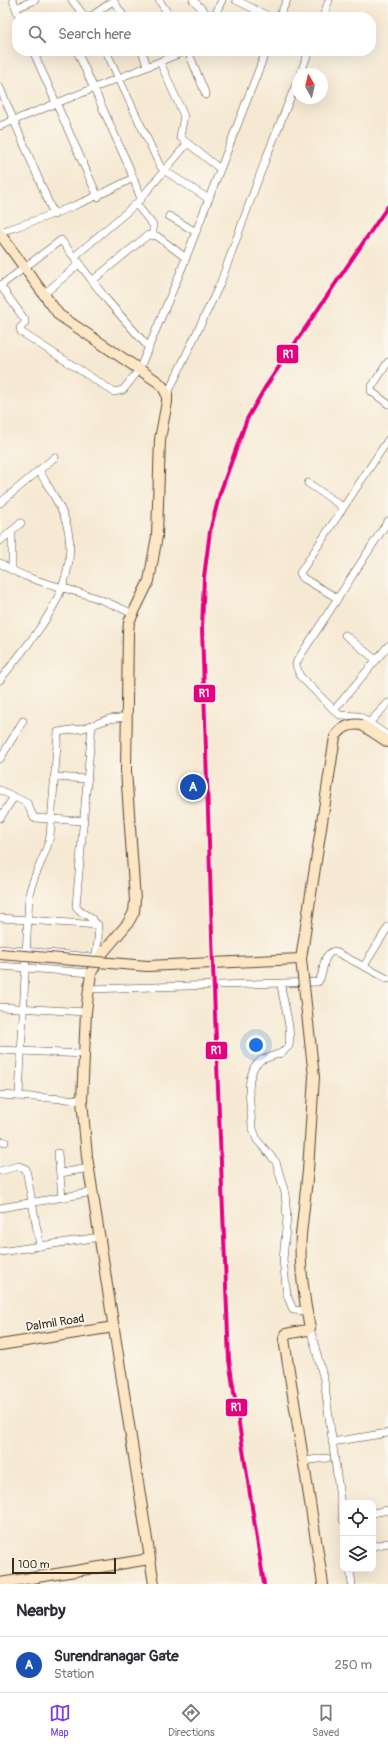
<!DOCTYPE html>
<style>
:root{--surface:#fff;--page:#f7f7f7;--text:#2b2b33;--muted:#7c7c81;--line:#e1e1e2;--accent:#7c3aed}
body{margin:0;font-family:Pangolin,sans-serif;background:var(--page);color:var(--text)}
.controls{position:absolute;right:12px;bottom:12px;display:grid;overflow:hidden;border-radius:8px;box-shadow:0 4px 16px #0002}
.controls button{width:36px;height:36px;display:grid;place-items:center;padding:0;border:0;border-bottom:1px solid var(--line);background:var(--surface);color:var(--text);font:20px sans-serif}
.compass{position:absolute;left:292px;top:68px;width:36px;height:36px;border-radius:50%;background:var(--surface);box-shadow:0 4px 16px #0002;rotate:352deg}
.scale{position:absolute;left:12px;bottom:10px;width:104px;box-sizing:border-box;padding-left:4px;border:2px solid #3b2a1e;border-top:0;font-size:11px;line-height:14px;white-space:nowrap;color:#3b2a1e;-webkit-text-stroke:3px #fbf7ec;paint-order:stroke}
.you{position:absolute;left:256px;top:1045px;width:14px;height:14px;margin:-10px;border:3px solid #fff;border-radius:50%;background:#1a73e8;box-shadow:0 0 0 6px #1a73e833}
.badge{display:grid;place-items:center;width:26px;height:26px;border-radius:50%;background:var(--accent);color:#fff;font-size:13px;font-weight:700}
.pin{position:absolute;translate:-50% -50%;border:2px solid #fff;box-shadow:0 1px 4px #0006}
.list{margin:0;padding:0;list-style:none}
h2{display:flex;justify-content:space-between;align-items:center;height:52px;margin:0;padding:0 16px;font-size:17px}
h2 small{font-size:13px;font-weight:400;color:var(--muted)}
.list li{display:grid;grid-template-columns:26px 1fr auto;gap:12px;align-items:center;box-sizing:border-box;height:56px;padding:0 16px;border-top:1px solid var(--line)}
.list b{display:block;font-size:15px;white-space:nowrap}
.list p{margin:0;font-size:13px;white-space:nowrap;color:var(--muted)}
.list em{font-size:13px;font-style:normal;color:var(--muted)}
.icon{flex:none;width:22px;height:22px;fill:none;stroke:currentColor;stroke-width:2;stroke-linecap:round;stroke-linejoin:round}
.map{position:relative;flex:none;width:388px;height:1584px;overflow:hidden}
.search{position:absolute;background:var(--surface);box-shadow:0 4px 16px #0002;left:12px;right:12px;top:12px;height:44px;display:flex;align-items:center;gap:10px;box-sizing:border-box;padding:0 14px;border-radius:16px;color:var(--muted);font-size:15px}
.sheet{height:108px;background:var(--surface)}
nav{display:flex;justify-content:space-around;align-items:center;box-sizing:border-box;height:56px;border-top:1px solid var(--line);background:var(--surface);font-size:11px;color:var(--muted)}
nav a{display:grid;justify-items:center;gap:2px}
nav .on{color:var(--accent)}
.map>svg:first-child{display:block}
</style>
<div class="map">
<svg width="388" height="1584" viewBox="0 0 388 1584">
<rect width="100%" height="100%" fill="#fbf7ec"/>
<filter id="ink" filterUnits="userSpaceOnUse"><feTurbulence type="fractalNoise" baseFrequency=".025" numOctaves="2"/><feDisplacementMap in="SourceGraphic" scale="8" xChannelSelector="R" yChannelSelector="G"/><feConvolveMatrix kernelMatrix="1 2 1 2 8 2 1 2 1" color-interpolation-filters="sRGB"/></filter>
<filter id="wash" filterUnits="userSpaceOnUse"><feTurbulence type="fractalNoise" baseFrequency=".012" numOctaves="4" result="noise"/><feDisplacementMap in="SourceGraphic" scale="16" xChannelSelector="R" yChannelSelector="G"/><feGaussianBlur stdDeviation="0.9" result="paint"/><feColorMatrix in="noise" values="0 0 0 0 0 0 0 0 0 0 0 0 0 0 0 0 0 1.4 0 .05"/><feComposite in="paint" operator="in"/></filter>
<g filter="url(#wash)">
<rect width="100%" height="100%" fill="#f6e9d3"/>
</g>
<g filter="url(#ink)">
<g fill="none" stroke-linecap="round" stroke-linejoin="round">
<!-- street casing -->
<g stroke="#574739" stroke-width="8">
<g id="street">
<path d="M 13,0 L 19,17"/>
<path d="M 72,0 L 85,17"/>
<path d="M 113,0 L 124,17"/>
<path d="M 159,0 L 170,17"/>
<path d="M 193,0 L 209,16 L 216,13 L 222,0"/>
<path d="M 236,0 L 270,17"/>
<path d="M 16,8 L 35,0"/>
<path d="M 90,17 L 113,1"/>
<path d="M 279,17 L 287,0"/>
<path d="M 323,17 L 329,0"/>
<path d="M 33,51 L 98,197"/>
<path d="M 77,51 L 129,167 L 141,199"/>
<path d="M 106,51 L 160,166 L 165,171 L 209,199"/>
<path d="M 142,51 L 147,66"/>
<path d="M 188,51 L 206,95"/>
<path d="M 160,62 L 184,116 L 180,137 L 220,169"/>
<path d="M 300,74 L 309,51"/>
<path d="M 0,88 L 54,215"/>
<path d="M 0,126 L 186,51"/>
<path d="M 136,204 L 153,225 L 153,235"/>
<path d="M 169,216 L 196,232"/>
<path d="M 0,232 C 48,217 88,202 133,178"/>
<path d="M 75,256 L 136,204 L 187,144"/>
<path d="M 92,281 L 148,235 L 157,236 L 186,258"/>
<path d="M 0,285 L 25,320 L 25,323 L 20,328 L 21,332 L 114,392 L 123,390 L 139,370 L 180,273 L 266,51"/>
<path d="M 0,286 L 61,240 L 107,300 L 149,348"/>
<path d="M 43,295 L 80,263"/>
<path d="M 388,362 L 371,388 L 371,391 L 388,404"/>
<path d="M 167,395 L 220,284 L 266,158 L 298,79"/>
<path d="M 308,483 L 343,507"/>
<path d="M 0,503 L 55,457"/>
<path d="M 388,521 L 297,661 L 296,665 L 300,676 L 334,710 L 340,715 L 359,716 L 388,736"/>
<path d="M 0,541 L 21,523"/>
<path d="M 0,563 C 25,580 55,585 84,594 C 101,599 117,606 133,614"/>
<path d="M 12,570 L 12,531"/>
<path d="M 337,598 L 303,578 L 300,573 L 388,440"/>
<path d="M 345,635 L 376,660"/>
<path d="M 0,680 C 32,638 80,589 68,530 C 64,509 49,489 39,470"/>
<path d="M 334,710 L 388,646"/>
<path d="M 369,723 L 388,703"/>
<path d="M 92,725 L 76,906 C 78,911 83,913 88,916 C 104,926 97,940 96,957"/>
<path d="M 0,759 L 23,721"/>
<path d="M 54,777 L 88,779"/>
<path d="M 0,790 L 27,803 L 34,818 L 84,821"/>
<path d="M 0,818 L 14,797"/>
<path d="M 0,918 L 98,925"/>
<path d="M 0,949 L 93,957"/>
<path d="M 0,966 L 91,973"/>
<path d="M 364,966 L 388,927"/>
<path d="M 281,984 C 283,1005 292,1024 289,1046 L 281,1053 L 261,1060 L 254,1067 L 250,1079 L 249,1091 L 252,1126 L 257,1140 L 276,1162 L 285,1193 L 287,1217 L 283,1260 L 287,1295 L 293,1310 L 307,1311"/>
<path d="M 89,989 L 318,982 C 326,973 320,955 334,951 L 388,979"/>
<path d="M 0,1007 L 86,1012"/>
<path d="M 0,1050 L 84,1054"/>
<path d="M 0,1095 L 82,1100"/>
<path d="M 19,1096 L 29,895 C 33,874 46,857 50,836 L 58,732 L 84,728 L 109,719 L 127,717"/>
<path d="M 0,1141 L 5,1142"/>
<path d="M 58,1153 L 62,1198"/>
<path d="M 0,1171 L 19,1166 L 26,1169 L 40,1246"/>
<path d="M 61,1173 L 89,1168"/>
<path d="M 0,1208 L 93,1192"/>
<path d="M 0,1252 L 100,1237"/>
<path d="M 310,1328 L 324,1380 L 343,1520"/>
<path d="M 332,1442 L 388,1433"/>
<path d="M 303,1461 L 327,1458"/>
<path d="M 373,1513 L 388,1510"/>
<path d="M 373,1546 L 388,1543"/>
<path d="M 350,1569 L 352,1584"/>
</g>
</g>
<!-- secondary casing -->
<g stroke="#574739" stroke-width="12">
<g id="secondary">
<path d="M 0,234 L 59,315 L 158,382 L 163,387 L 167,395 L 167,402 L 160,439 L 157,536 L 149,581 L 129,622 L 128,633 L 126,770 L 135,900 L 134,912 L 128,923 L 101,955 L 91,973 L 86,1012 L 82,1100 L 87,1157 L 154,1584"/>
<path d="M 362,725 L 388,742"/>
<path d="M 301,1235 C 299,1262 304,1301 310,1328 L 307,1330 L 286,1334 L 284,1339 L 323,1584"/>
<path d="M 0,1345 L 114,1327"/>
<path d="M 0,1583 L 150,1559"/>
</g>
</g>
<!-- street -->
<use href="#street" stroke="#fff" stroke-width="7"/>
<!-- secondary -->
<use href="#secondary" stroke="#fce6c4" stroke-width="10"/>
<!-- secondary-bridge casing -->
<g stroke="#574739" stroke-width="12" stroke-linecap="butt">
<g id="secondary-bridge">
<path d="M 0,954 L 147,966 L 301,959 L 335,737 C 342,727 350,723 362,725"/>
<path d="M 301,1235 L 308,1170 L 314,1077 L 301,959"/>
</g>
</g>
<!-- secondary-bridge -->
<use href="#secondary-bridge" stroke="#fce6c4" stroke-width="10"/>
<!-- rail-1 casing -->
<g stroke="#fbf7ec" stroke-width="7">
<path id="rail-1" d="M 264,1584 L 229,1360 L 213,965 L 202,628 L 204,577 L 210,531 L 220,493 L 247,419 L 266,386 L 388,206"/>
</g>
<!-- rail-1 -->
<use href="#rail-1" stroke="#e5007d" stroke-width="4"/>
</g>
</g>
<g text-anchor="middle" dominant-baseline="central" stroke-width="3.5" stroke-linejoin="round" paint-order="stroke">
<!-- street labels -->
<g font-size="12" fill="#3b2a1e" stroke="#fbf7ec">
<text transform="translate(55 1323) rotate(-9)">Dalmil Road</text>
</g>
</g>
<g stroke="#fbf7ec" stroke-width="1.5">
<rect x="276" y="344" width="23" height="20" rx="4" fill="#e5007d"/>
<rect x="193" y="684" width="23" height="19" rx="4" fill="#e5007d"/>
<rect x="205" y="1041" width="23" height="19" rx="4" fill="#e5007d"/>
<rect x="225" y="1398" width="23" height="19" rx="4" fill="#e5007d"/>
</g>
<g font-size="11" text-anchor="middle" font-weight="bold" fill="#fff">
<text x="288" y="358">R1</text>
<text x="204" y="697">R1</text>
<text x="216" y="1054">R1</text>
<text x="236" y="1411">R1</text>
</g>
</svg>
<div class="controls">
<button><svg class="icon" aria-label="locate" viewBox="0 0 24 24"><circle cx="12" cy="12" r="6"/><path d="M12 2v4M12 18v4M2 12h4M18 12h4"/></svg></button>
<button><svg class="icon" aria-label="layers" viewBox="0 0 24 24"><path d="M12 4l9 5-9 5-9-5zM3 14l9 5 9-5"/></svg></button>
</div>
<svg class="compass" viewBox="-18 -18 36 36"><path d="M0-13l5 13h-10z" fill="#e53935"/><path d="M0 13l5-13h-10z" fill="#7c7c81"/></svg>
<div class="scale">100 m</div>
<div class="you"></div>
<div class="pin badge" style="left:193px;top:787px;background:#1a4fb4">A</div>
<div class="search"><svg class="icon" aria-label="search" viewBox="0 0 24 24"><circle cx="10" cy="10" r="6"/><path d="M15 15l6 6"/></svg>Search here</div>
</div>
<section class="sheet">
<h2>Nearby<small></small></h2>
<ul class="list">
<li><span class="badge" style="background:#1a4fb4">A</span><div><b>Surendranagar Gate</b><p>Station</p></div><em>250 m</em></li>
</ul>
</section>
<nav>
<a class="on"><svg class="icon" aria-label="map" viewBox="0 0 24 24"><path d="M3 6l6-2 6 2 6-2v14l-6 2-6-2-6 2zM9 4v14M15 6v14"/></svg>Map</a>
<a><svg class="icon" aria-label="directions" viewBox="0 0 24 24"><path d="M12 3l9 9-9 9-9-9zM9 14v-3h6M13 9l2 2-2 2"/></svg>Directions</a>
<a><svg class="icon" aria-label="saved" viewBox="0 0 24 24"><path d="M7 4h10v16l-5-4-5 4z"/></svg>Saved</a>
</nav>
